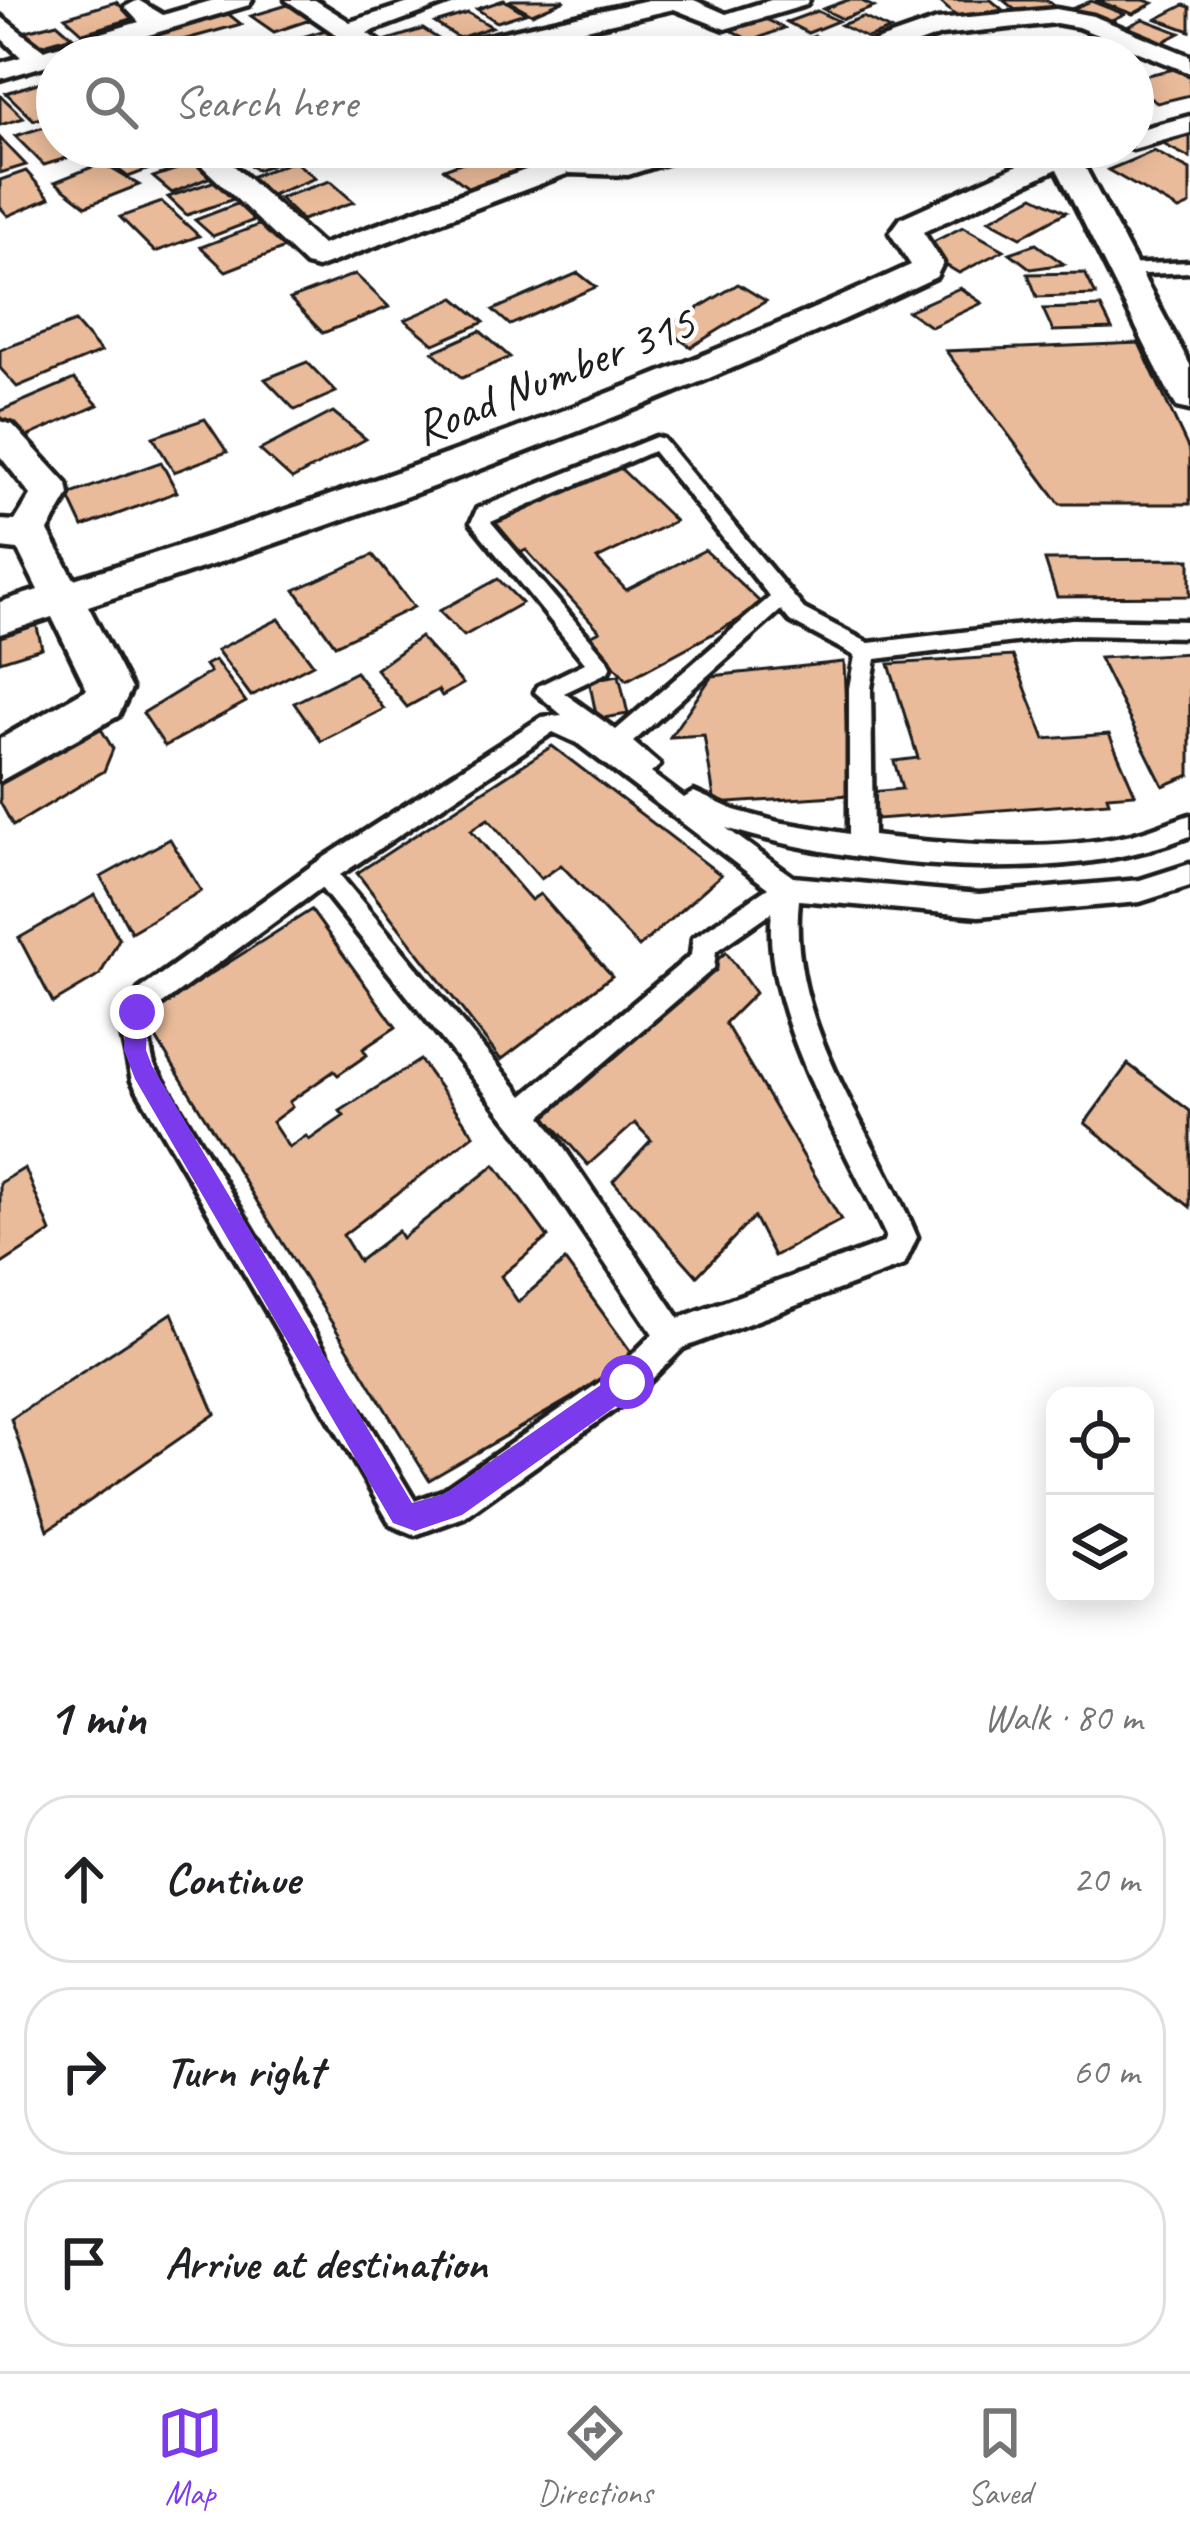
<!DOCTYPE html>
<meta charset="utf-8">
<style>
:root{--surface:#fff;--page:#f2f2f2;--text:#202124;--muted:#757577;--line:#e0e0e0;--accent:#7c3aed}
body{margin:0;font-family:Caveat,sans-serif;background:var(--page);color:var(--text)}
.controls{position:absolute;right:36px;bottom:36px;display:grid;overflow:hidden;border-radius:24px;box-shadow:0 6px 30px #0003}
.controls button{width:108px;height:108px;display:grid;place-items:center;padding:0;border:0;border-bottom:3px solid var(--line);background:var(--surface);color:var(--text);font:60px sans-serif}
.stop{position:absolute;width:36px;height:36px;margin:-27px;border:9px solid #7c3aed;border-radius:50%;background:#fff}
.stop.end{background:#7c3aed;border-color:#fff;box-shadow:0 3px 12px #0008}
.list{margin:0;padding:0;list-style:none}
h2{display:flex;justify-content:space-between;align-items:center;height:156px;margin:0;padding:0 48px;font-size:51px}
h2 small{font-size:39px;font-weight:400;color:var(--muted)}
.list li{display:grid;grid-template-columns:78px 1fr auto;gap:36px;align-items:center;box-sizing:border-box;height:168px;margin:0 24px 24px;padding:0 24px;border:3px solid var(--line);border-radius:48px}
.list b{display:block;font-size:45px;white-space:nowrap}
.list em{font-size:39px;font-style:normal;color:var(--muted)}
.icon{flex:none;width:66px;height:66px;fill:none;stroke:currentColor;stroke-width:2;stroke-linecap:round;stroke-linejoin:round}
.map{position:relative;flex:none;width:1190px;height:1639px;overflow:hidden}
.search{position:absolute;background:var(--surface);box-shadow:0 6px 30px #0003;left:36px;right:36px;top:36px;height:132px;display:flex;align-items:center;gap:30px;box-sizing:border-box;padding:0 42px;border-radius:66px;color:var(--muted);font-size:45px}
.sheet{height:732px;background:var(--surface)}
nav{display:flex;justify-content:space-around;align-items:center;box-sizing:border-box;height:168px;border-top:3px solid var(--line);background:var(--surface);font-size:33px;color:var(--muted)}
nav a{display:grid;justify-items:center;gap:6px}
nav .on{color:var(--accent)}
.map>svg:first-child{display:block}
</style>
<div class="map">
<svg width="1190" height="1639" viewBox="0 0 1190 1639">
<rect width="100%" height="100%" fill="#fff"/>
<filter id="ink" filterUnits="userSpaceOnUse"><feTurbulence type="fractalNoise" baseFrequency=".00833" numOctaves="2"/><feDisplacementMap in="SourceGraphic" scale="24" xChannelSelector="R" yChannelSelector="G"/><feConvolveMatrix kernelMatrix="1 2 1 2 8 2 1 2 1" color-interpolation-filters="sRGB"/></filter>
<g filter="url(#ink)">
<!-- building -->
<g fill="#eabb9a" stroke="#1c1c1c" stroke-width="3">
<path d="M 504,0 L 525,13 L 497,22 L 477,9 Z"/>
<path d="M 565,0 L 532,14 L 509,1 L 512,0 Z"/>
<path d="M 848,0 L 859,0 L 874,7 L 843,19 L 823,9 Z"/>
<path d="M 938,0 L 991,0 L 1003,10 L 957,17 Z"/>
<path d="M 1003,0 L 1047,0 L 1058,9 L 1020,14 Z"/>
<path d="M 1095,0 L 1144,0 L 1153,3 L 1133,14 Z"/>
<path d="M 1091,1 L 1124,14 L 1103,24 L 1069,10 Z"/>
<path d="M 116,2 L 135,18 L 83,33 L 65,17 Z"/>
<path d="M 291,4 L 313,19 L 274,32 L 251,16 Z"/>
<path d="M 1184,5 L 1190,7 L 1190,31 L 1157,19 Z"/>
<path d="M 817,11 L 838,21 L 808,33 L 787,22 Z"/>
<path d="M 227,13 L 241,24 L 161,46 L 148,35 Z"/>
<path d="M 468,13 L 492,27 L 459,38 L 435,23 Z"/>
<path d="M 761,17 L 784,28 L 751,41 L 729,29 Z"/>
<path d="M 863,17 L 890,30 L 867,38 L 841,25 Z"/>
<path d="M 1143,19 L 1180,33 L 1157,45 L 1119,31 Z"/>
<path d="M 57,23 L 72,36 L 30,48 L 15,34 Z"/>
<path d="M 329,29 L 352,45 L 310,57 L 289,41 Z"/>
<path d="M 423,29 L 446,44 L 402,57 L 381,42 Z"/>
<path d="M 132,36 L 152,53 L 99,57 L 89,49 Z"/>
<path d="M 815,36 L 840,49 L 810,57 L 789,46 Z"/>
<path d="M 279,38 L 304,57 L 246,57 L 238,51 Z"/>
<path d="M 1184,67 L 1190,71 L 1190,95 L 1157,103 L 1133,86 L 1133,78 Z"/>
<path d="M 44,81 L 57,93 L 57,113 L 34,120 L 6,93 Z"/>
<path d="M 0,96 L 1,96 L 24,118 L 0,125 Z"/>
<path d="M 54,124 L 57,147 L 77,147 L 83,153 L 44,165 L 15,136 Z"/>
<path d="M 1190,127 L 1190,158 L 1157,141 Z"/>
<path d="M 0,138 L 26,165 L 0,173 Z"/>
<path d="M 253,147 L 278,147 L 291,157 L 257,170 L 233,154 Z"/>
<path d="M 146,149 L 165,163 L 128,177 L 110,163 Z"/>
<path d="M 493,151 L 524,175 L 475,193 L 444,169 Z"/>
<path d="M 1154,151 L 1190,170 L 1190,205 L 1179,210 L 1108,170 Z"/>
<path d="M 207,159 L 218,174 L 172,193 L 153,177 Z"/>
<path d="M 294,161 L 316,178 L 266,197 L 244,179 Z"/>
<path d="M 102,163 L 139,185 L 86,206 L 55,182 Z"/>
<path d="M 26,171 L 50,198 L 8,216 L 0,207 L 0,180 Z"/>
<path d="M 221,179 L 240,197 L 187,215 L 168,197 Z"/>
<path d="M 330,181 L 354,202 L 302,220 L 279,198 Z"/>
<path d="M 1034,196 L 1066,212 L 1021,237 L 989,220 Z"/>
<path d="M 162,202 L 199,236 L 155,252 L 120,217 Z"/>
<path d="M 242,202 L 260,218 L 213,236 L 195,220 Z"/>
<path d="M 264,223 L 290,246 L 226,271 L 201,247 Z"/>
<path d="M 963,227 L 1004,250 L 959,273 L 919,249 Z"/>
<path d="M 1036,244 L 1064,264 L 1031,269 L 1010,253 Z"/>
<path d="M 578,273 L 596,287 L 510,325 L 493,310 Z"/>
<path d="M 1085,273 L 1096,295 L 1037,297 L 1028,274 Z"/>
<path d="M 355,274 L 389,307 L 323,333 L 290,299 Z"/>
<path d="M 738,284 L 766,301 L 691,347 L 664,329 Z"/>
<path d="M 960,288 L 982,303 L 931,327 L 908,311 Z"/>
<path d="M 455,298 L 484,322 L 434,344 L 405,320 Z"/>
<path d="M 1101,307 L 1112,329 L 1053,331 L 1043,309 Z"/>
<path d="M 75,322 L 101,352 L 17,387 L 0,368 L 0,350 Z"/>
<path d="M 480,331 L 510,357 L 462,378 L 433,352 Z"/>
<path d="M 1139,343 L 1190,452 L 1190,504 L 1060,504 L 946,351 Z"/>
<path d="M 307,362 L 336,392 L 295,410 L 265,379 Z"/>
<path d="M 74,379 L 98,405 L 13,443 L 0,428 L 0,411 Z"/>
<path d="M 333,412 L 366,439 L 292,479 L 260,450 Z"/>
<path d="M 205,419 L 227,452 L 174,472 L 153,437 Z"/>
<path d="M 161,462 L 177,492 L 83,527 L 68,495 Z"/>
<path d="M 616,464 L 675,521 L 597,559 L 626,590 L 705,550 L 764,606 L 627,680 L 588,637 L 600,631 L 526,550 L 518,554 L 490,522 Z"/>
<path d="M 373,555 L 414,607 L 335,645 L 295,590 Z"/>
<path d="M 1190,559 L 1190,596 L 1057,597 L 1045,560 Z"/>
<path d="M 498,579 L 522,603 L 464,636 L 439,611 Z"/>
<path d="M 34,615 L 42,648 L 0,661 L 0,625 Z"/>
<path d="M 279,619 L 313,664 L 251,696 L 217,650 Z"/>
<path d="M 420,637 L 463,684 L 442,696 L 438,690 L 407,707 L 376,669 Z"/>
<path d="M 1190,653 L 1190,775 L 1163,786 L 1099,658 Z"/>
<path d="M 1013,656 L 1045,739 L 1109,734 L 1135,794 L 1107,796 L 1109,802 L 877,819 L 870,792 L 902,789 L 894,761 L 918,758 L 889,664 Z"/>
<path d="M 215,660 L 246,702 L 165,746 L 143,713 L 210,672 L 205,665 Z"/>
<path d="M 844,662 L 849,795 L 715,804 L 704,735 L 670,737 L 712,676 Z"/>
<path d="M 356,672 L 384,709 L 321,741 L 294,703 Z"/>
<path d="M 619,675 L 628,714 L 597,719 L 589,680 Z"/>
<path d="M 98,724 L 113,749 L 104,771 L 13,826 L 0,802 L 0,775 Z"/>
<path d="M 552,746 L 721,875 L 639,947 L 561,865 L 541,879 L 488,819 L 471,830 L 531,900 L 540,894 L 612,976 L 501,1060 L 357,873 Z"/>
<path d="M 170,839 L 201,891 L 131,932 L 101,877 Z"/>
<path d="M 95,895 L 119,939 L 100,975 L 53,1003 L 19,938 Z"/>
<path d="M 311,910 L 396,1027 L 363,1049 L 367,1055 L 338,1075 L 334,1071 L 289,1102 L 292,1107 L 272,1122 L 289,1148 L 306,1136 L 309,1140 L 344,1116 L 340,1111 L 420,1060 L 474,1135 L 343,1235 L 359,1261 L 398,1231 L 402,1238 L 495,1165 L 548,1237 L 501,1276 L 518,1302 L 565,1261 L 637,1360 L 429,1480 L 143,1017 Z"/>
<path d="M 726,952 L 755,993 L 725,1023 L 841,1220 L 774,1256 L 754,1217 L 697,1276 L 613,1181 L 651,1140 L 635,1123 L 588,1165 L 542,1113 Z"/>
<path d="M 1128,1064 L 1190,1111 L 1190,1207 L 1085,1123 Z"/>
<path d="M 25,1168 L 51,1232 L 0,1265 L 0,1183 Z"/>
<path d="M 172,1313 L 215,1414 L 48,1530 L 11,1419 Z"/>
</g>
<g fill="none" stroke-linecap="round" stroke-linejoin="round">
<!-- service casing -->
<g stroke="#1c1c1c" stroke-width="9">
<g id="service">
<path d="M 1190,262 L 1190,272 L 1124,275 L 1116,270 L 1124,265 Z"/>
<path d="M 656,437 L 663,439 L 804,609 L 869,643 L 1072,619 L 1190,621 L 1190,637 L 1072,635 L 876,659 L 871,688 L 873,836 C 955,845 1047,853 1127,836 C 1149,831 1169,822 1190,815 L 1190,836 C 1061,888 857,868 726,828 L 793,877 L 979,894 L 1140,880 L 1190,864 L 1190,886 L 1140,902 L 979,916 L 799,900 C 786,1022 873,1130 917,1237 L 904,1265 L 683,1348 L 638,1393 L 464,1517 L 415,1535 L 391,1525 L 132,1081 L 122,1034 L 125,1016 L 139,990 L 314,864 L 542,717 L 562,715 L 535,692 L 538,686 L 585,663 L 471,523 L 477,509 ZM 653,451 L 770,597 L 616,730 L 564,693 L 608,672 L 611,666 L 608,660 L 491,522 ZM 781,610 L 790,621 L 855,656 L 849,688 L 849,834 L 778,822 L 734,810 L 694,792 L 684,798 L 651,773 L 660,765 L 633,742 ZM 553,732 L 577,743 L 768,888 L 693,938 L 691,955 L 523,1096 L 340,875 ZM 321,888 L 517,1133 L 653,1334 L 616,1371 L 442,1491 L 415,1501 L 154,1065 C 149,1046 146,1026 157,1008 ZM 772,912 C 760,1010 846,1148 886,1236 L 883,1243 L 679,1318 L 542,1116 L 714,968 L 716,951 Z"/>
</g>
</g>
<!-- minor casing -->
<g stroke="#1c1c1c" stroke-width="9">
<g id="minor">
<path d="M 138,0 L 163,15 L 214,0 L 252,0 L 249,5 L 75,57 L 57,57 L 57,62 L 0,79 L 0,63 L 21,57 L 0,37 L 0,16 L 44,50 L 139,22 L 125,7 Z"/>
<path d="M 286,0 L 315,0 L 350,22 L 418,0 L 455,0 L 367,33 L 400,57 L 369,57 Z"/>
<path d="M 648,0 L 694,0 L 726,14 L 771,0 L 809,0 L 806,5 L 725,29 L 674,9 L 463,57 L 416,57 L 429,49 Z"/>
<path d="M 1056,9 L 1093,16 L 1190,56 L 1190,73 L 1078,27 L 1056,23 L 941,35 L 881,57 L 844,57 L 848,51 L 937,20 Z"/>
<path d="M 1190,116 L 1190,133 L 1133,149 L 1127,147 L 1133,147 L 1133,131 Z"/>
<path d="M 182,147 L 213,147 L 322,245 L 539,165 L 526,155 L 530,149 L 610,159 L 656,147 L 692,147 L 672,161 L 628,175 L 569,173 L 317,268 L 306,265 Z"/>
<path d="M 1041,147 L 1115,147 L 1111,153 L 1081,160 L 1190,365 L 1190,410 L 1177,407 L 1172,399 L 1057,169 L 923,232 L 943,263 L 936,277 C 661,407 377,512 88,606 L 131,689 L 118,716 L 0,781 L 0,739 L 87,689 L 52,617 L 0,634 L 0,602 L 38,590 L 18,550 L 0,548 L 0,520 L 15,521 L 31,495 L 0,456 L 0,421 L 13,425 L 67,484 L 69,495 L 48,531 L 74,579 C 359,490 639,390 911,265 L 890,233 L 901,218 L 1045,153 Z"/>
</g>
</g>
<!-- service -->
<use href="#service" fill="#fff" fill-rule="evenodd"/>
<!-- minor -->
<use href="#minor" fill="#fff" fill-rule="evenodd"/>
</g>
</g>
<!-- route -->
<path fill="#7c3aed" d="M 137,1002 L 148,1012 L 146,1050 L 152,1066 L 412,1503 L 444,1494 L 618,1373 L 627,1369 L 637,1373 L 640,1382 L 637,1391 L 462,1515 L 415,1531 L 393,1523 L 135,1079 L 124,1050 L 126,1012 Z"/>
<g text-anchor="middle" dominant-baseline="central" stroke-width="9" stroke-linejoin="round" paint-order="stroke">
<!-- far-street labels -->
<g font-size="48" fill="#1c1c1c" stroke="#fff">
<text transform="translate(554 375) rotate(-22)">Road Number 315</text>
</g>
</g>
</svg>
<div class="controls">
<button><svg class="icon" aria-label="locate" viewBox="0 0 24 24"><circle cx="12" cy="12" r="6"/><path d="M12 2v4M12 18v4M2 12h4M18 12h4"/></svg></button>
<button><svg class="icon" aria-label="layers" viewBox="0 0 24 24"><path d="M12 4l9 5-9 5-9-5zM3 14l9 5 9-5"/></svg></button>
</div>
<div class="stop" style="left:627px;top:1382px"></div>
<div class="stop end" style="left:137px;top:1012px"></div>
<div class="search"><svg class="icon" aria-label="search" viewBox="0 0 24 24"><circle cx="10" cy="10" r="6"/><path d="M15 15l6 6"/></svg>Search here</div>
</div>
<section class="sheet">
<h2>1 min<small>Walk · 80 m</small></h2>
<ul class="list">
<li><svg class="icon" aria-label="ahead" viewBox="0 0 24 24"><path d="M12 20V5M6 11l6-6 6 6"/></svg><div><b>Continue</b></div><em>20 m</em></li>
<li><svg class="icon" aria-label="right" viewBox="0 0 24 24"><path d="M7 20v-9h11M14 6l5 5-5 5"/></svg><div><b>Turn right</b></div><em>60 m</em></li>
<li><svg class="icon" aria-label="arrive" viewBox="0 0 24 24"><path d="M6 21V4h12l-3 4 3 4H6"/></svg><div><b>Arrive at destination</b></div></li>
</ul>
</section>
<nav>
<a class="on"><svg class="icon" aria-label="map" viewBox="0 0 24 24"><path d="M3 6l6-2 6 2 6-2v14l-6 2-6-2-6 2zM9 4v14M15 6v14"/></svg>Map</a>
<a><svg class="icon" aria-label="directions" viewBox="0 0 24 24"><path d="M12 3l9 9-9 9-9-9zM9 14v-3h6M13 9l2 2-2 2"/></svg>Directions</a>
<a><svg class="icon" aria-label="saved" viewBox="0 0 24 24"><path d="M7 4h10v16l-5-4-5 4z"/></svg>Saved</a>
</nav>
